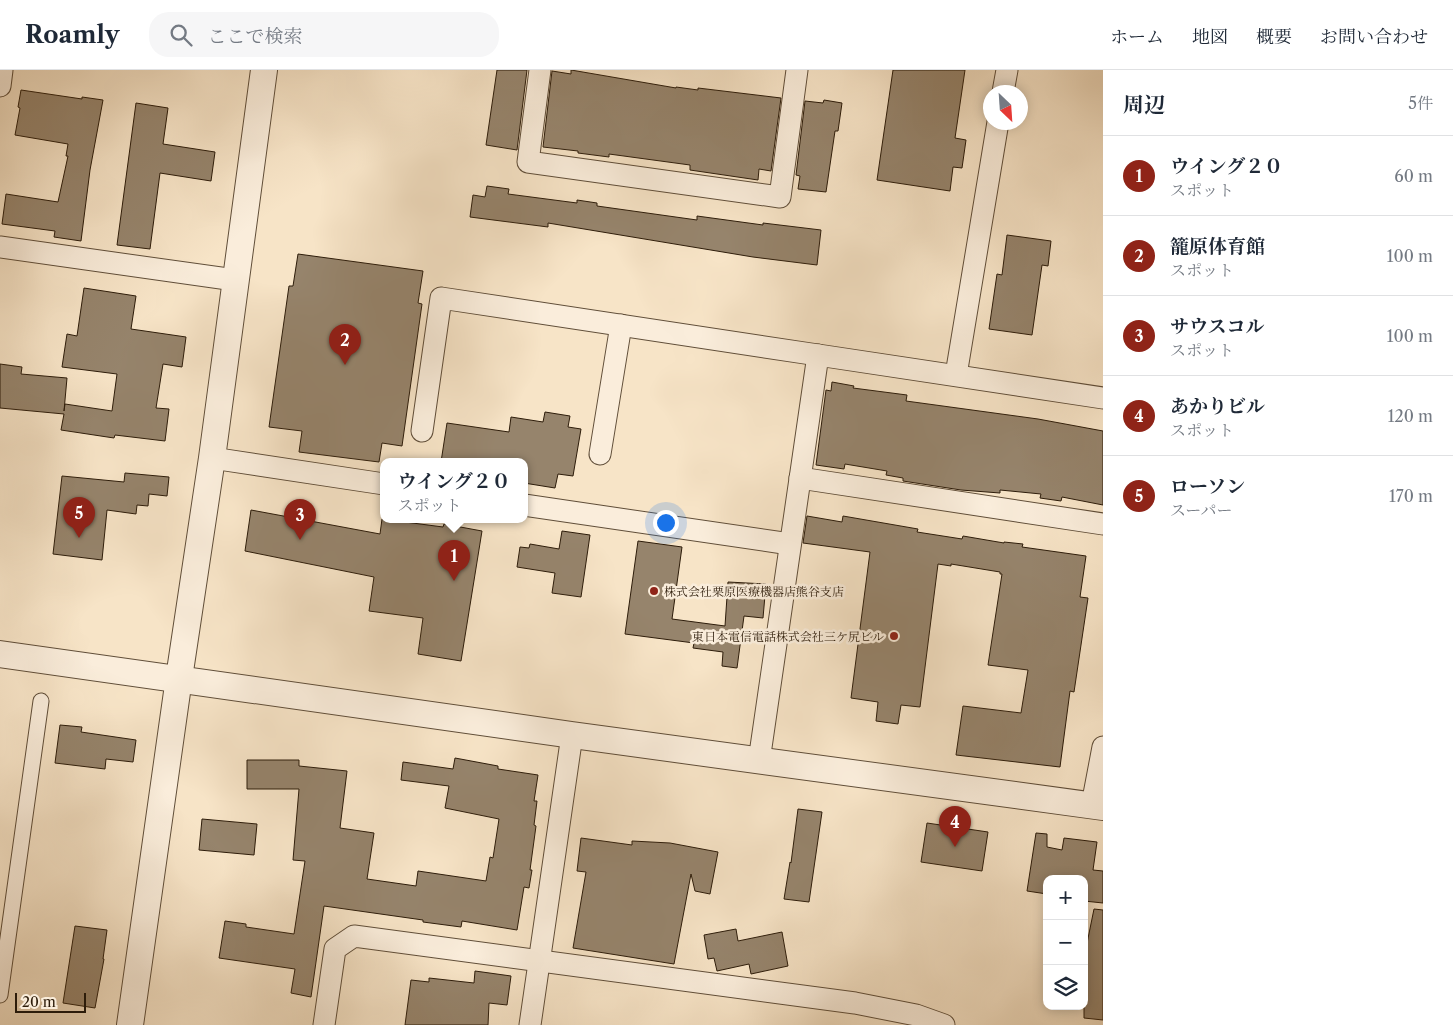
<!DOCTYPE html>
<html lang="ja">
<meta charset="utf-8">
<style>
:root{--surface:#fff;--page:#f6f6f7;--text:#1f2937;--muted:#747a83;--line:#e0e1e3;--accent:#8f2418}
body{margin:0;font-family:"Libre Caslon Text","Noto Serif JP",serif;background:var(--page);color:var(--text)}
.controls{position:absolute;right:15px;bottom:15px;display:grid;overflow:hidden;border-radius:10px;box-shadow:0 2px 12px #0003}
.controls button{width:45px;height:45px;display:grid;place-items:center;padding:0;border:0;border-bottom:1px solid var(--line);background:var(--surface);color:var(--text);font:25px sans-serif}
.compass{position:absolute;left:983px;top:15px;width:45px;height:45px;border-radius:50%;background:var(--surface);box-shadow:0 2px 12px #0003;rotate:155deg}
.scale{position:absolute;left:15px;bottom:12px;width:71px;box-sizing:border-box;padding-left:5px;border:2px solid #2d1c0a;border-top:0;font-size:14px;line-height:18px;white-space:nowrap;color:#2d1c0a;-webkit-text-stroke:4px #faeddb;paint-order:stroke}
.you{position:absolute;left:665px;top:452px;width:18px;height:18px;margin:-12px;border:4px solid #fff;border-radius:50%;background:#1a73e8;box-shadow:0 0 0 8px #1a73e833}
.badge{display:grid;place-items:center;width:32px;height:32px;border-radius:50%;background:var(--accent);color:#fff;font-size:16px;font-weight:700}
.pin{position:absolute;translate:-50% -41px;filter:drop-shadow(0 1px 2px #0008)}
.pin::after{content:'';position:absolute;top:26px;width:18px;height:15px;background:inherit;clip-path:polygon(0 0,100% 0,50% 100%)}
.popup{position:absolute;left:380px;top:388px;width:148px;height:65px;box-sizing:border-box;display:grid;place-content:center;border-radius:10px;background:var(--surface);filter:drop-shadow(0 1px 4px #0005);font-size:16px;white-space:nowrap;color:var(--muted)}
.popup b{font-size:19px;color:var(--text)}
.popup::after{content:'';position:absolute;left:50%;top:100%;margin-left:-10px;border:10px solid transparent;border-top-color:var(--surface)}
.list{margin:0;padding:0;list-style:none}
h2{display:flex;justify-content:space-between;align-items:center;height:65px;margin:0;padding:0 20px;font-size:21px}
h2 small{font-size:16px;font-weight:400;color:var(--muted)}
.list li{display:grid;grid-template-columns:32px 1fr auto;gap:15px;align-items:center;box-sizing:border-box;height:80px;padding:0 20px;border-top:1px solid var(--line)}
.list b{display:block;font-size:19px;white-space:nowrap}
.list p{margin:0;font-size:16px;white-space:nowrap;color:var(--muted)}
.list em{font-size:16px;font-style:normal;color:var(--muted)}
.icon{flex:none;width:28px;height:28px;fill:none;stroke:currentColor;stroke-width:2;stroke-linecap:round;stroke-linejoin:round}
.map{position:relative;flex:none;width:1103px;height:955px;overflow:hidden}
header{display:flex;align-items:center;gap:30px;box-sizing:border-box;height:70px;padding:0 25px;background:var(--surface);border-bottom:1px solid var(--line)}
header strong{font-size:24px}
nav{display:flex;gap:28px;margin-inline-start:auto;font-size:18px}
.search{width:350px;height:45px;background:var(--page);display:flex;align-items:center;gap:12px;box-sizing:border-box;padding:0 18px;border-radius:20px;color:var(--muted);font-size:19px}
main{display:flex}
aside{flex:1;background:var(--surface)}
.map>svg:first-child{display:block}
</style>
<header>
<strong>Roamly</strong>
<div class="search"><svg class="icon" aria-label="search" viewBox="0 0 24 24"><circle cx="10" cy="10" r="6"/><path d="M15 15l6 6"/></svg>ここで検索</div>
<nav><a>ホーム</a><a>地図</a><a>概要</a><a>お問い合わせ</a></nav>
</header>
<main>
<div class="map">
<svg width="1103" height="955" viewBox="0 0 1103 955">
<rect width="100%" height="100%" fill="#f7e4c7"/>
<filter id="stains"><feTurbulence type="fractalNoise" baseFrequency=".004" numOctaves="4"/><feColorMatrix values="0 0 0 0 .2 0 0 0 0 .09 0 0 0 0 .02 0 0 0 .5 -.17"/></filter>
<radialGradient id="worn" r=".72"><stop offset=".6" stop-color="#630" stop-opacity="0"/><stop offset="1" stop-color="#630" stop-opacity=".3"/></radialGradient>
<!-- building -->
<g fill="#96846c" stroke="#2d1c0a">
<path d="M 497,0 L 527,0 L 517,80 L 486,75 Z"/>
<path d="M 571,0 L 676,18 L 676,17 L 698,20 L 698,18 L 781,28 L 771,101 L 759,99 L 758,110 L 690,100 L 690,95 L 609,84 L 609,87 L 578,83 L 578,81 L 543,77 L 552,1 L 571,4 Z"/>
<path d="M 893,0 L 965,0 L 955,68 L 966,70 L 962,98 L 953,97 L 950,121 L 877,110 Z"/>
<path d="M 21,20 L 82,29 L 82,27 L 103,30 L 90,100 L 81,171 L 54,167 L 55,161 L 2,154 L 6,124 L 58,132 L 68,86 L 66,86 L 68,74 L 15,65 L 20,38 L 18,37 Z"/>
<path d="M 824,30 L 842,33 L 838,61 L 835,61 L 826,122 L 798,119 L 800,106 L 796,105 L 805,31 L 823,33 Z"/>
<path d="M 136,33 L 168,38 L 163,74 L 215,82 L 211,111 L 160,103 L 150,179 L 117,175 Z"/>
<path d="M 487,116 L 509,119 L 508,124 L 577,133 L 577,130 L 597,133 L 597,136 L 697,150 L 697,146 L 763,155 L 763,153 L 821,160 L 817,195 L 753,187 L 548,153 L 548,157 L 470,147 L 473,125 L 485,127 Z"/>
<path d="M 1007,165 L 1051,171 L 1048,196 L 1042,195 L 1032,265 L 989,259 L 997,204 L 1002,205 Z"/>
<path d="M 298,184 L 423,201 L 418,233 L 422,234 L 402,376 L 382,373 L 379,392 L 299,382 L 302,361 L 269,357 L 289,216 L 293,216 Z"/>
<path d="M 84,218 L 136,226 L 131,259 L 186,267 L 182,297 L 163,294 L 156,338 L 169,339 L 165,371 L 115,365 L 114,368 L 61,360 L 64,344 L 0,338 L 0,294 L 22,297 L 21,304 L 67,308 L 64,341 L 65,334 L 112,341 L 117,304 L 62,297 L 67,264 L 77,266 Z"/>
<path d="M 832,312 L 854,316 L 853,318 L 907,325 L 906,331 L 1038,349 L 1103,361 L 1103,435 L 1062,427 L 1061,431 L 1040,428 L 1041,424 L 1000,420 L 1000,423 L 961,420 L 903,411 L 903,408 L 886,405 L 887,401 L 845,394 L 844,399 L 816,395 L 826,320 L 831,321 Z"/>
<path d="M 545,342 L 570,346 L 568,357 L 581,359 L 573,406 L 558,404 L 555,418 L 524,413 L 524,392 L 441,392 L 447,353 L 509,362 L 511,347 L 543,352 Z"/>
<path d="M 125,403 L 169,407 L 167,426 L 149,424 L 148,436 L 137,435 L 136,444 L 107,440 L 102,490 L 53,484 L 62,406 L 124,412 Z"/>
<path d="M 251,440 L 380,464 L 382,449 L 443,457 L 444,454 L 482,461 L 461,591 L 418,584 L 423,548 L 369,541 L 374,507 L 245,481 Z"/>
<path d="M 807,446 L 842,452 L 843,446 L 918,459 L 917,462 L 962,469 L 963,466 L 1004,473 L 1004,472 L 1023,474 L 1022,477 L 1086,486 L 1080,527 L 1088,528 L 1074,622 L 1070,621 L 1060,697 L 956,685 L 963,636 L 1021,643 L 1028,600 L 988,595 L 1002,504 L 1000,504 L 1000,502 L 951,494 L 951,496 L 938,494 L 920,637 L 901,635 L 898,654 L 876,651 L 878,632 L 851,628 L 870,482 L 803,473 Z"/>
<path d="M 562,461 L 590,465 L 581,527 L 552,523 L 555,503 L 517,497 L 520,477 L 529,478 L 530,474 L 559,479 Z"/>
<path d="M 638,471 L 682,477 L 672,549 L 725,556 L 728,512 L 766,514 L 763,548 L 744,546 L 737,598 L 722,596 L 723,582 L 693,578 L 694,573 L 625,564 Z"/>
<path d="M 60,655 L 82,657 L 81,662 L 136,670 L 133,692 L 106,689 L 105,699 L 55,693 Z"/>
<path d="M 455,688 L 498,696 L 498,699 L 538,705 L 534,731 L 537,731 L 534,755 L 536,756 L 530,800 L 532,800 L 529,818 L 524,817 L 517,860 L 462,851 L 461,857 L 423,852 L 423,850 L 324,836 L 311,927 L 291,923 L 295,899 L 219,888 L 225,851 L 246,854 L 246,857 L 294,864 L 305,791 L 293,790 L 299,719 L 247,719 L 247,690 L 299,690 L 299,696 L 347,701 L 340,758 L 374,763 L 367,809 L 416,816 L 418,801 L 486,811 L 490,787 L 493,788 L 499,749 L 445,738 L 449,716 L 401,710 L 403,692 L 453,699 Z"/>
<path d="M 798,739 L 822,742 L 809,832 L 784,829 L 790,792 L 791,793 Z"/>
<path d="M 202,749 L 257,754 L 254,785 L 199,780 Z"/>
<path d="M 927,753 L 988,762 L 982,801 L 921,792 Z"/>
<path d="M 1036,763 L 1047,764 L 1047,777 L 1062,780 L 1064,768 L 1097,772 L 1093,800 L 1103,801 L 1103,833 L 1084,831 L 1084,809 L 1047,809 L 1047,824 L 1027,821 Z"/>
<path d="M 581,768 L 632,775 L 632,771 L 670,773 L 718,782 L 710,824 L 695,821 L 691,804 L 674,894 L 573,878 L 586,802 L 577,801 Z"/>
<path d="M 1094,839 L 1103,840 L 1103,950 L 1084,948 L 1084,888 Z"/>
<path d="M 75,856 L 107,860 L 103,889 L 104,889 L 95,938 L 63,933 Z"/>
<path d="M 736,859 L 738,871 L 782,862 L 788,896 L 751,904 L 749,894 L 717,901 L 714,888 L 708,889 L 704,865 Z"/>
<path d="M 475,901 L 511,906 L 507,935 L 489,933 L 488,955 L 405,955 L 411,910 L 429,912 L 429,908 L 474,913 Z"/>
</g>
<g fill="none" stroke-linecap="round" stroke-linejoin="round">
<!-- pedestrian casing -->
<g stroke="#604e39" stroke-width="17">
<path id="pedestrian" d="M 0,925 L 41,631"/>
</g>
<!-- minor casing -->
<g stroke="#604e39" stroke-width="23">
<g id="minor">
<path d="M 540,0 L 528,92 L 780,127 L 797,0"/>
<path d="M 0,16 L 2,0"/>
<path d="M 1003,22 L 1007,0"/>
<path d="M 0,177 L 235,210"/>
<path d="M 956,305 L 998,52"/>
<path d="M 422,361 L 441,228 L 818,285"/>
<path d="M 600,384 L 621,255"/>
<path d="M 212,388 L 384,414"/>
<path d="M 800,408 L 1103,454"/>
<path d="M 524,435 L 790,474"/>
<path d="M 759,691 L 818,285 L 1103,328"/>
<path d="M 1092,735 L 1103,677"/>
<path d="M 324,955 L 335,879 L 354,866 L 855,933 L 916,945 L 944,955"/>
<path d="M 530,955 L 572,665"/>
</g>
</g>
<!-- tertiary casing -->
<g stroke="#604e39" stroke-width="28">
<g id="tertiary">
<path d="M 0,584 L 572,665 L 1103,737"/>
<path d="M 130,955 L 179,608 L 212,388 L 264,0"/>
</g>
</g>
<!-- pedestrian -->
<use href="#pedestrian" stroke="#faeddb" stroke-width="15"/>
<!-- minor -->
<use href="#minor" stroke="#faeddb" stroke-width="21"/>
<!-- tertiary -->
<use href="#tertiary" stroke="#faeddb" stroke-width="26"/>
</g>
<!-- markers -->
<g fill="#8f2418" stroke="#faeddb" stroke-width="2">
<circle cx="654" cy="521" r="5"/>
<circle cx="894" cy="566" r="5"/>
</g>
<g text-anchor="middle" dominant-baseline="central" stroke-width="5" stroke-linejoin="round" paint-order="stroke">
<!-- poi labels -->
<g font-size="12" fill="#2d1c0a" stroke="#faeddb" text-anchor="start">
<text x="664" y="521">株式会社栗原医療機器店熊谷支店</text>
<text x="884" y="566" text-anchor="end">東日本電信電話株式会社三ケ尻ビル</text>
</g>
</g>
<rect width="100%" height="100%" filter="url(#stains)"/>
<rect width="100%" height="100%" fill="url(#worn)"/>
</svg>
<div class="controls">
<button>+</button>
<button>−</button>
<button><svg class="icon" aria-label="layers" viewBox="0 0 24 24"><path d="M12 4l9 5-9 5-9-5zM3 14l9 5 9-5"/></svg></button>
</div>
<svg class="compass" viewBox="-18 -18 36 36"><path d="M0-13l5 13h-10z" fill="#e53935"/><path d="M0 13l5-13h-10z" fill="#747a83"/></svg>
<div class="scale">20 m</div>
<div class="you"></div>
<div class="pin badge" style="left:454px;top:511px">1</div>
<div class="popup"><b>ウイング２０</b>スポット</div>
<div class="pin badge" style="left:345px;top:295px">2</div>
<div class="pin badge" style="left:300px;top:470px">3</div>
<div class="pin badge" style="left:955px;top:777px">4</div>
<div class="pin badge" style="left:79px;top:468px">5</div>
</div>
<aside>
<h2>周辺<small>5件</small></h2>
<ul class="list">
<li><span class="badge">1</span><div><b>ウイング２０</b><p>スポット</p></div><em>60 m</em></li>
<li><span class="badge">2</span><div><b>籠原体育館</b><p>スポット</p></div><em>100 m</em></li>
<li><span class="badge">3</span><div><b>サウスコル</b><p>スポット</p></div><em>100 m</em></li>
<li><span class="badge">4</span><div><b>あかりビル</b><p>スポット</p></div><em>120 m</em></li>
<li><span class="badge">5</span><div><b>ローソン</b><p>スーパー</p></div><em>170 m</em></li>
</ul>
</aside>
</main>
